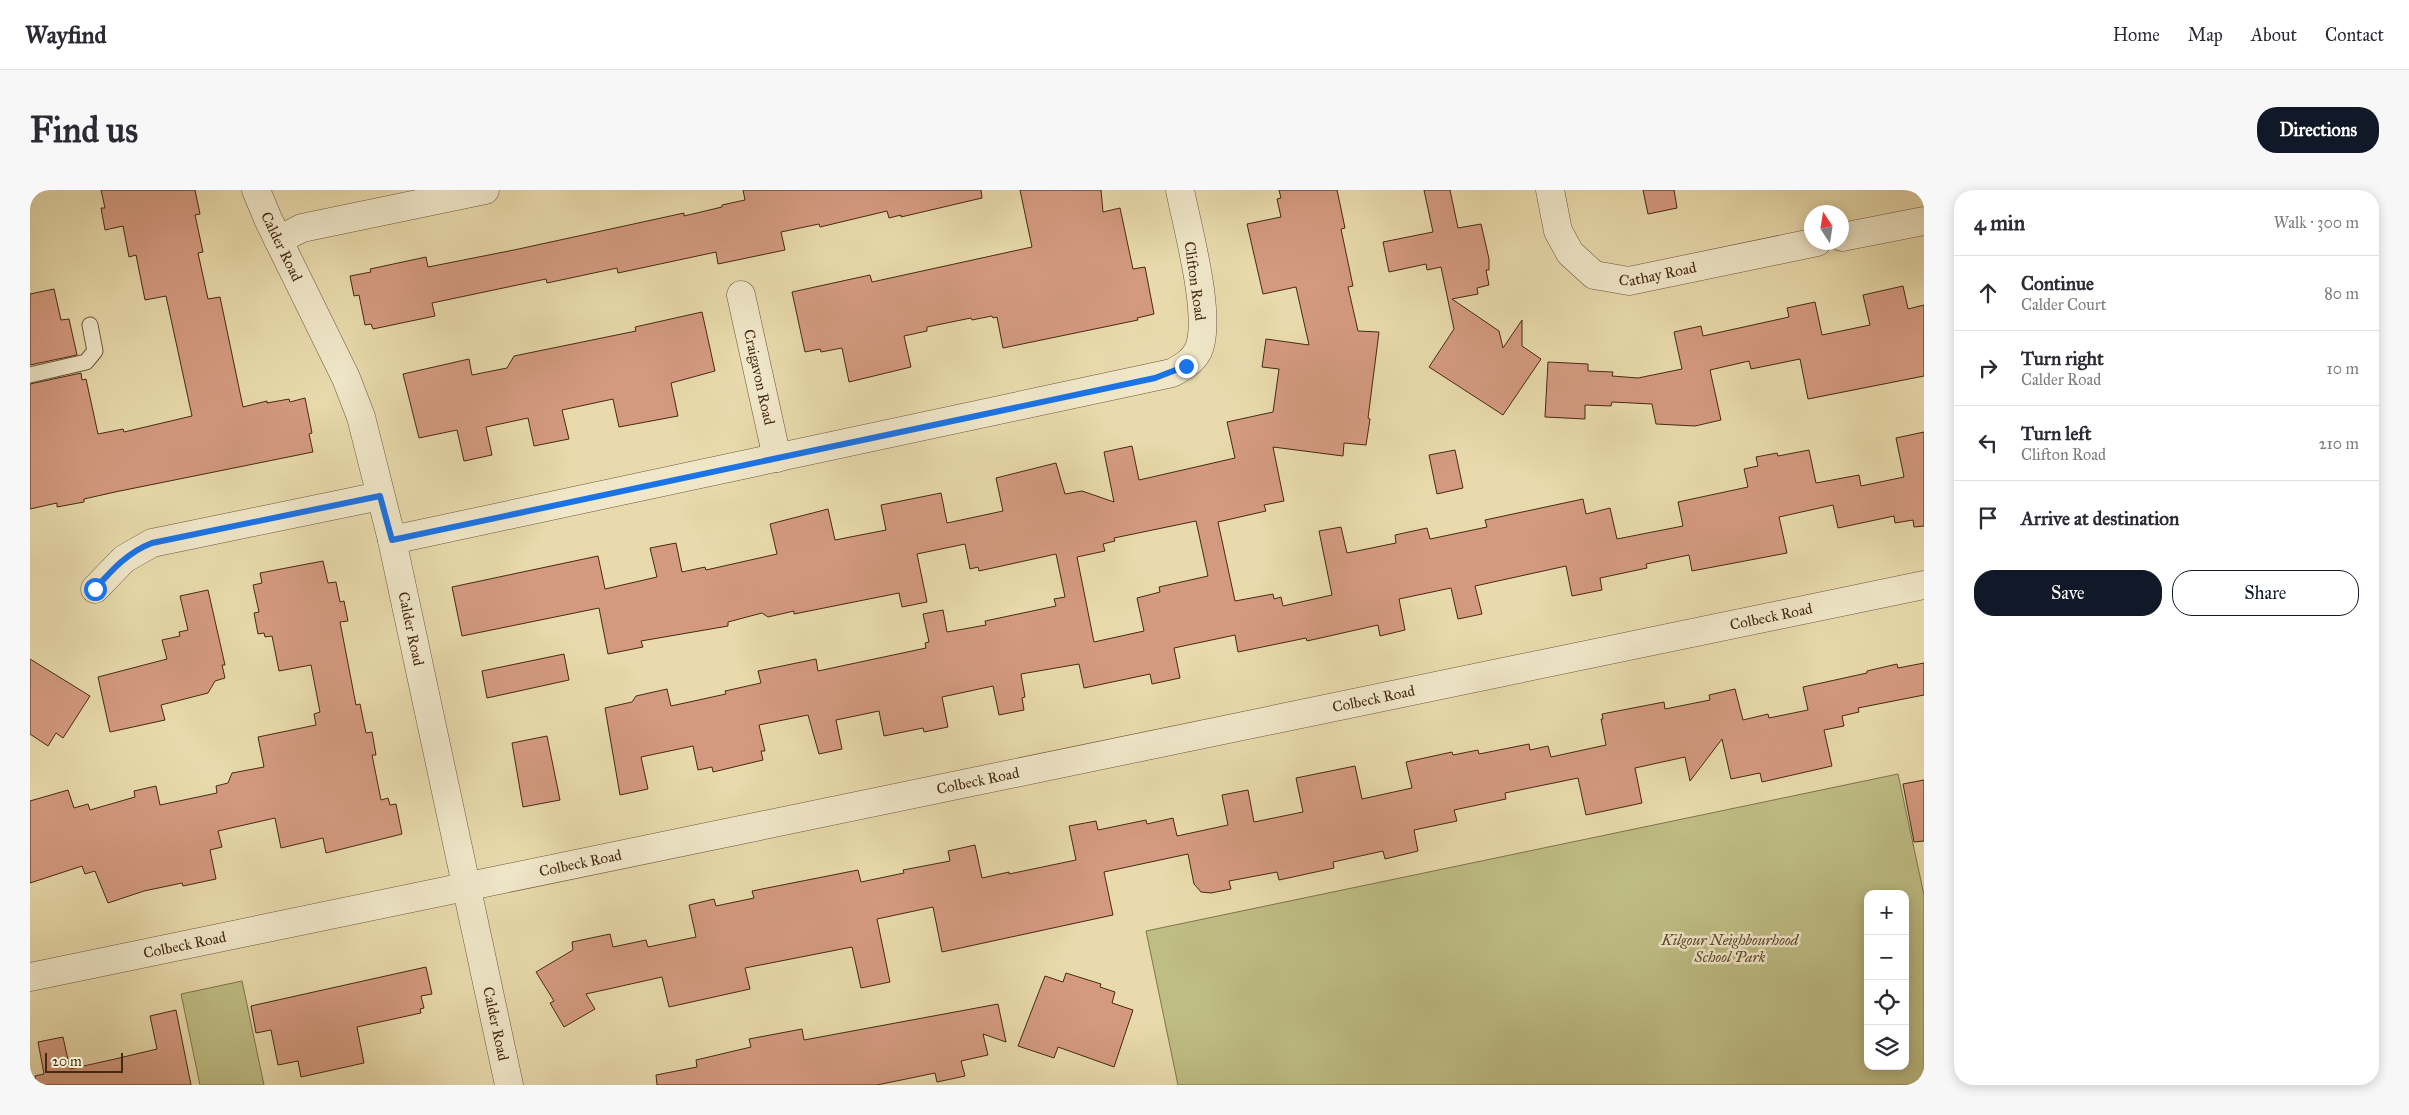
<!DOCTYPE html>
<meta charset="utf-8">
<style>
:root{--surface:#fff;--page:#f7f7f7;--text:#2b2b33;--muted:#7c7c81;--line:#e1e1e2;--accent:#111827}
body{margin:0;font-family:"IM FELL Great Primer",serif;background:var(--page);color:var(--text)}
.controls{position:absolute;right:15px;bottom:15px;display:grid;overflow:hidden;border-radius:10px;box-shadow:0 2px 12px #0003}
.controls button{width:45px;height:45px;display:grid;place-items:center;padding:0;border:0;border-bottom:1px solid var(--line);background:var(--surface);color:var(--text);font:25px sans-serif}
.compass{position:absolute;left:1774px;top:15px;width:45px;height:45px;border-radius:50%;background:var(--surface);box-shadow:0 2px 12px #0003;rotate:348deg}
.scale{position:absolute;left:15px;bottom:12px;width:78px;box-sizing:border-box;padding-left:5px;border:2px solid #462913;border-top:0;font-size:14px;line-height:18px;white-space:nowrap;color:#462913;-webkit-text-stroke:4px #f0e7c9;paint-order:stroke}
.stop{position:absolute;width:15px;height:15px;margin:-11px;border:4px solid #1a73e8;border-radius:50%;background:#fff}
.stop.end{background:#1a73e8;border-color:#fff;box-shadow:0 1px 5px #0008}
.list{margin:0;padding:0;list-style:none}
h2{display:flex;justify-content:space-between;align-items:center;height:65px;margin:0;padding:0 20px;font-size:21px}
h2 small{font-size:16px;font-weight:400;color:var(--muted)}
.list li{display:grid;grid-template-columns:32px 1fr auto;gap:15px;align-items:center;box-sizing:border-box;height:75px;padding:0 20px;border-top:1px solid var(--line)}
.list b{display:block;font-size:19px;white-space:nowrap}
.list p{margin:0;font-size:16px;white-space:nowrap;color:var(--muted)}
.list em{font-size:16px;font-style:normal;color:var(--muted)}
.actions{display:flex;gap:10px;padding:15px 20px}
.actions a{flex:1;padding:11px 0;border:1px solid var(--accent);border-radius:20px;text-align:center;font-size:18px;color:var(--accent)}
.actions .main{background:var(--accent);color:#fff}
.icon{flex:none;width:28px;height:28px;fill:none;stroke:currentColor;stroke-width:2;stroke-linecap:round;stroke-linejoin:round}
.map{position:relative;flex:none;width:1894px;height:895px;overflow:hidden;border-radius:20px}
header{display:flex;align-items:center;gap:30px;box-sizing:border-box;height:70px;padding:0 25px;background:var(--surface);border-bottom:1px solid var(--line)}
header strong{font-size:24px}
nav{display:flex;gap:28px;margin-inline-start:auto;font-size:18px}
.intro{display:flex;align-items:center;justify-content:space-between;box-sizing:border-box;height:120px;padding:0 30px}
h1{margin:0;font-size:35px}
.button{padding:12px 22px;border-radius:20px;background:var(--accent);color:#fff;font-size:18px;font-weight:700}
main{display:flex;gap:30px;padding:0 30px}
aside{flex:1;background:var(--surface);border-radius:20px;box-shadow:0 2px 12px #0003}
.map>svg:first-child{display:block}
</style>
<header>
<strong>Wayfind</strong>
<nav><a>Home</a><a>Map</a><a>About</a><a>Contact</a></nav>
</header>
<div class="intro"><h1>Find us</h1><a class="button">Directions</a></div>
<main>
<div class="map">
<svg width="1894" height="895" viewBox="0 0 1894 895">
<rect width="100%" height="100%" fill="#e8daac"/>
<filter id="stains"><feTurbulence type="fractalNoise" baseFrequency=".004" numOctaves="4"/><feColorMatrix values="0 0 0 0 .2 0 0 0 0 .09 0 0 0 0 .02 0 0 0 .5 -.17"/></filter>
<radialGradient id="worn" r=".72"><stop offset=".6" stop-color="#630" stop-opacity="0"/><stop offset="1" stop-color="#630" stop-opacity=".3"/></radialGradient>
<!-- green -->
<g fill="#bebd84" stroke="#82734c" fill-rule="evenodd">
<path d="M 1868,584 L 1894,705 L 1894,895 L 1148,895 L 1116,741 ZM 1838,704 L 1875,704 L 1875,876 L 1838,876 Z"/>
<path d="M 212,791 L 234,895 L 170,895 L 151,804 Z"/>
</g>
<!-- building -->
<g fill="#d49a80" stroke="#462913" fill-rule="evenodd">
<path d="M 71,0 L 165,0 L 170,24 L 165,25 L 173,62 L 168,63 L 178,109 L 190,107 L 213,217 L 237,211 L 237,213 L 259,209 L 260,212 L 275,208 L 282,243 L 279,244 L 283,262 L 85,302 L 54,309 L 54,312 L 27,317 L 27,313 L 0,319 L 0,194 L 51,183 L 52,190 L 56,189 L 68,244 L 93,239 L 94,242 L 162,226 L 136,106 L 115,110 L 106,65 L 99,67 L 93,36 L 75,40 L 71,18 L 75,18 Z"/>
<path d="M 713,0 L 951,0 L 952,8 L 871,27 L 871,25 L 859,28 L 857,21 L 790,37 L 789,34 L 751,42 L 755,60 L 688,74 L 686,62 L 588,83 L 587,78 L 517,93 L 516,89 L 402,113 L 405,126 L 343,139 L 341,134 L 335,135 L 329,105 L 324,106 L 320,86 L 341,82 L 340,79 L 396,67 L 398,77 L 484,60 L 654,23 L 654,26 L 692,17 L 692,15 L 715,10 Z"/>
<path d="M 990,0 L 1071,0 L 1073,22 L 1090,18 L 1103,79 L 1115,77 L 1124,124 L 1107,128 L 1108,130 L 973,158 L 967,127 L 963,128 L 962,126 L 942,130 L 941,128 L 897,137 L 897,141 L 874,146 L 881,177 L 819,192 L 812,158 L 791,162 L 790,159 L 775,162 L 762,102 L 840,85 L 842,92 L 1002,57 Z"/>
<path d="M 1249,0 L 1307,0 L 1315,38 L 1311,39 L 1323,96 L 1318,97 L 1328,141 L 1349,142 L 1338,228 L 1340,229 L 1336,255 L 1314,253 L 1313,266 L 1243,257 L 1254,311 L 1234,315 L 1236,321 L 1188,332 L 1205,411 L 1243,404 L 1244,409 L 1251,407 L 1253,416 L 1302,405 L 1289,341 L 1311,337 L 1317,363 L 1366,353 L 1365,345 L 1397,338 L 1400,349 L 1457,337 L 1455,330 L 1553,309 L 1556,324 L 1580,318 L 1587,349 L 1653,336 L 1648,312 L 1718,297 L 1714,279 L 1728,276 L 1726,267 L 1747,263 L 1748,266 L 1779,260 L 1786,293 L 1829,285 L 1831,296 L 1874,287 L 1866,248 L 1894,242 L 1894,336 L 1884,337 L 1883,330 L 1865,333 L 1864,326 L 1808,338 L 1803,315 L 1749,327 L 1757,363 L 1662,381 L 1659,365 L 1616,374 L 1617,378 L 1570,388 L 1572,400 L 1542,406 L 1536,376 L 1445,396 L 1452,424 L 1428,429 L 1421,398 L 1369,409 L 1375,440 L 1350,446 L 1348,435 L 1277,451 L 1276,448 L 1208,462 L 1205,445 L 1144,458 L 1150,488 L 1122,494 L 1120,484 L 1054,498 L 1049,474 L 991,484 L 995,507 L 992,508 L 994,520 L 969,525 L 963,496 L 912,507 L 918,537 L 894,542 L 893,538 L 854,546 L 849,521 L 806,530 L 812,559 L 789,564 L 778,525 L 729,535 L 735,561 L 731,561 L 733,570 L 683,582 L 682,577 L 668,580 L 663,556 L 611,567 L 618,599 L 590,605 L 575,518 L 602,512 L 606,506 L 637,499 L 641,516 L 696,504 L 695,501 L 731,493 L 728,481 L 786,469 L 788,481 L 896,458 L 895,453 L 899,452 L 893,424 L 913,420 L 917,442 L 956,435 L 955,431 L 1026,416 L 1024,409 L 1035,407 L 1026,364 L 949,381 L 948,377 L 940,379 L 935,354 L 887,364 L 897,412 L 872,417 L 869,403 L 764,424 L 764,421 L 738,427 L 732,423 L 698,432 L 698,436 L 611,451 L 613,457 L 578,464 L 569,418 L 432,446 L 422,397 L 568,366 L 575,399 L 627,387 L 620,358 L 646,353 L 652,382 L 675,377 L 676,380 L 747,364 L 740,334 L 798,319 L 805,350 L 856,340 L 851,315 L 911,303 L 917,333 L 973,321 L 966,288 L 1026,273 L 1035,304 L 1052,301 L 1084,312 L 1074,262 L 1102,256 L 1109,290 L 1205,268 L 1197,232 L 1243,222 L 1249,179 L 1232,177 L 1236,149 L 1279,155 L 1266,97 L 1233,104 L 1217,34 L 1251,27 L 1247,9 L 1251,8 ZM 1166,331 L 1178,386 L 1129,397 L 1130,402 L 1107,408 L 1114,441 L 1064,452 L 1047,367 L 1075,361 L 1073,354 L 1085,351 L 1084,348 Z"/>
<path d="M 1394,0 L 1420,0 L 1428,38 L 1451,34 L 1459,69 L 1459,80 L 1456,80 L 1459,95 L 1447,98 L 1448,104 L 1422,109 L 1469,141 L 1473,158 L 1492,130 L 1492,156 L 1511,169 L 1473,225 L 1399,177 L 1424,139 L 1411,77 L 1397,80 L 1396,74 L 1359,82 L 1353,52 L 1403,42 Z"/>
<path d="M 1613,0 L 1644,0 L 1647,18 L 1618,24 Z"/>
<path d="M 1873,96 L 1878,119 L 1894,115 L 1894,186 L 1778,209 L 1770,169 L 1721,179 L 1719,171 L 1680,180 L 1691,230 L 1665,236 L 1626,234 L 1622,214 L 1582,212 L 1581,216 L 1555,215 L 1555,229 L 1515,227 L 1518,172 L 1558,174 L 1558,181 L 1583,182 L 1582,186 L 1608,188 L 1652,179 L 1644,142 L 1671,136 L 1673,146 L 1759,127 L 1757,118 L 1785,112 L 1792,145 L 1840,135 L 1833,105 Z"/>
<path d="M 24,99 L 31,130 L 39,129 L 47,165 L 0,175 L 0,104 Z"/>
<path d="M 672,122 L 685,181 L 641,193 L 648,226 L 589,237 L 583,209 L 532,220 L 539,249 L 504,256 L 498,228 L 456,237 L 462,265 L 434,271 L 427,240 L 389,248 L 373,184 L 439,169 L 442,185 L 477,178 L 484,166 L 606,141 L 605,137 Z"/>
<path d="M 1425,260 L 1433,298 L 1407,304 L 1399,265 Z"/>
<path d="M 293,371 L 298,393 L 306,392 L 310,412 L 314,411 L 318,431 L 310,432 L 326,515 L 330,514 L 336,543 L 342,542 L 346,565 L 342,565 L 351,610 L 358,608 L 360,615 L 366,614 L 372,644 L 296,663 L 293,648 L 251,658 L 245,628 L 188,641 L 192,657 L 180,660 L 186,689 L 153,696 L 152,693 L 114,701 L 78,713 L 65,681 L 55,684 L 52,676 L 0,693 L 0,611 L 38,600 L 44,618 L 58,614 L 60,620 L 105,607 L 104,601 L 126,596 L 130,615 L 187,603 L 186,596 L 198,593 L 202,583 L 234,577 L 228,547 L 286,535 L 284,524 L 290,522 L 281,475 L 249,481 L 242,446 L 235,447 L 234,443 L 228,444 L 224,423 L 229,422 L 223,395 L 232,393 L 230,383 Z"/>
<path d="M 178,400 L 195,475 L 192,475 L 195,488 L 185,491 L 178,503 L 131,515 L 135,530 L 80,542 L 68,487 L 137,469 L 132,450 L 150,446 L 149,442 L 158,440 L 150,406 Z"/>
<path d="M 534,464 L 539,490 L 457,508 L 452,481 Z"/>
<path d="M 0,469 L 60,506 L 33,548 L 26,543 L 18,556 L 0,544 Z"/>
<path d="M 1894,473 L 1894,505 L 1828,518 L 1829,522 L 1812,526 L 1814,536 L 1794,540 L 1802,576 L 1732,592 L 1730,583 L 1701,589 L 1692,549 L 1660,591 L 1655,567 L 1605,578 L 1612,613 L 1556,625 L 1548,588 L 1475,603 L 1476,609 L 1424,620 L 1427,631 L 1384,640 L 1388,661 L 1355,669 L 1353,661 L 1303,672 L 1304,678 L 1249,690 L 1247,682 L 1199,691 L 1201,699 L 1181,703 L 1171,702 L 1164,694 L 1158,664 L 1074,682 L 1083,725 L 912,762 L 903,717 L 847,729 L 860,792 L 831,798 L 822,757 L 715,778 L 720,799 L 639,817 L 632,787 L 556,804 L 565,819 L 534,837 L 520,813 L 524,811 L 506,782 L 543,760 L 542,752 L 580,744 L 583,757 L 616,750 L 618,757 L 666,747 L 659,715 L 684,709 L 686,716 L 724,708 L 722,701 L 828,680 L 831,692 L 874,683 L 873,680 L 920,671 L 918,661 L 945,655 L 952,688 L 979,682 L 979,684 L 1046,670 L 1039,636 L 1066,631 L 1068,640 L 1116,630 L 1117,634 L 1143,628 L 1147,646 L 1198,635 L 1192,605 L 1218,600 L 1224,632 L 1273,622 L 1266,588 L 1325,576 L 1332,609 L 1382,598 L 1376,572 L 1422,562 L 1423,565 L 1448,560 L 1449,564 L 1499,554 L 1500,560 L 1518,556 L 1521,567 L 1576,555 L 1571,529 L 1573,529 L 1572,524 L 1634,512 L 1635,519 L 1680,510 L 1679,505 L 1705,499 L 1713,530 L 1738,524 L 1739,528 L 1778,520 L 1773,497 L 1837,483 L 1837,481 L 1867,474 L 1868,478 Z"/>
<path d="M 517,546 L 530,610 L 493,617 L 482,553 Z"/>
<path d="M 1894,590 L 1894,651 L 1884,652 L 1873,594 Z"/>
<path d="M 396,777 L 402,804 L 391,806 L 394,818 L 390,819 L 391,823 L 327,837 L 334,873 L 271,887 L 268,871 L 248,875 L 241,840 L 226,843 L 221,816 Z"/>
<path d="M 1036,783 L 1071,794 L 1070,797 L 1085,802 L 1082,813 L 1103,820 L 1084,877 L 1028,857 L 1024,868 L 988,856 L 1015,786 L 1033,792 Z"/>
<path d="M 968,814 L 976,852 L 953,844 L 958,865 L 931,871 L 935,886 L 907,892 L 905,883 L 847,895 L 627,895 L 626,885 L 667,877 L 666,870 L 721,857 L 719,849 L 772,839 L 774,850 Z"/>
<path d="M 146,820 L 161,895 L 6,895 L 5,886 L 14,884 L 8,852 L 33,847 L 40,879 L 85,869 L 127,859 L 120,826 Z"/>
</g>
<g fill="none" stroke-linecap="round" stroke-linejoin="round">
<!-- lane casing -->
<g stroke="#6e5539" stroke-width="17">
<path id="lane" d="M 0,185 L 56,172 L 65,161 L 60,135"/>
</g>
<!-- street casing -->
<g stroke="#6e5539" stroke-width="29">
<g id="street">
<path id="s1" d="M 226,0 L 238,29 L 316,188 L 331,227 L 362,350 L 479,895"/>
<path id="s2" d="M 1520,0 L 1528,41 L 1540,63 L 1564,85 L 1599,91 L 1787,52"/>
<path d="M 1812,47 L 1894,31"/>
<path d="M 248,50 L 272,38 L 455,0"/>
<path id="s3" d="M 711,105 L 747,268"/>
<path d="M 362,350 L 1142,183 C 1153,177 1162,172 1168,161 C 1183,129 1157,36 1150,0"/>
<path d="M 65,399 L 94,369 L 122,353 L 350,306"/>
<path id="s4" d="M 0,787 L 1894,395"/>
</g>
</g>
<!-- lane -->
<use href="#lane" stroke="#f0e7c9" stroke-width="15"/>
<!-- street -->
<use href="#street" stroke="#f0e7c9" stroke-width="28"/>
</g>
<g fill="none" stroke-linecap="round" stroke-linejoin="round">
<!-- route -->
<path stroke="#1a73e8" stroke-width="6" d="M 65,399 C 82,380 98,362 122,353 L 350,306 L 362,350 L 1125,188 L 1156,176"/>
</g>
<g text-anchor="middle" dominant-baseline="central" stroke-width="5" stroke-linejoin="round" paint-order="stroke">
<!-- street labels -->
<g font-size="15" fill="#462913" stroke="#f0e7c9">
<text stroke="none"><textPath href="#s1" startOffset="62">Calder Road</textPath></text>
<text stroke="none"><textPath href="#s2" startOffset="164">Cathay Road</textPath></text>
<text transform="translate(1165 91) rotate(82)">Clifton Road</text>
<text stroke="none"><textPath href="#s3" startOffset="84">Craigavon Road</textPath></text>
<text stroke="none"><textPath href="#s4" startOffset="1778">Colbeck Road</textPath></text>
<text stroke="none"><textPath href="#s1" startOffset="468">Calder Road</textPath></text>
<text stroke="none"><textPath href="#s4" startOffset="1372">Colbeck Road</textPath></text>
<text stroke="none"><textPath href="#s4" startOffset="968">Colbeck Road</textPath></text>
<text stroke="none"><textPath href="#s4" startOffset="562">Colbeck Road</textPath></text>
<text stroke="none"><textPath href="#s4" startOffset="158">Colbeck Road</textPath></text>
<text stroke="none"><textPath href="#s1" startOffset="872">Calder Road</textPath></text>
</g>
<!-- park labels -->
<g font-size="15" font-style="italic" fill="#5e472a" stroke="#f0e7c9">
<text x="1700" y="750">Kilgour Neighbourhood<tspan x="1700" dy="17">School Park</tspan></text>
</g>
</g>
<rect width="100%" height="100%" filter="url(#stains)"/>
<rect width="100%" height="100%" fill="url(#worn)"/>
</svg>
<div class="controls">
<button>+</button>
<button>−</button>
<button><svg class="icon" aria-label="locate" viewBox="0 0 24 24"><circle cx="12" cy="12" r="6"/><path d="M12 2v4M12 18v4M2 12h4M18 12h4"/></svg></button>
<button><svg class="icon" aria-label="layers" viewBox="0 0 24 24"><path d="M12 4l9 5-9 5-9-5zM3 14l9 5 9-5"/></svg></button>
</div>
<svg class="compass" viewBox="-18 -18 36 36"><path d="M0-13l5 13h-10z" fill="#e53935"/><path d="M0 13l5-13h-10z" fill="#7c7c81"/></svg>
<div class="scale">20 m</div>
<div class="stop" style="left:65px;top:399px"></div>
<div class="stop end" style="left:1156px;top:176px"></div>
</div>
<aside>
<h2>4 min<small>Walk · 300 m</small></h2>
<ul class="list">
<li><svg class="icon" aria-label="ahead" viewBox="0 0 24 24"><path d="M12 20V5M6 11l6-6 6 6"/></svg><div><b>Continue</b><p>Calder Court</p></div><em>80 m</em></li>
<li><svg class="icon" aria-label="right" viewBox="0 0 24 24"><path d="M7 20v-9h11M14 6l5 5-5 5"/></svg><div><b>Turn right</b><p>Calder Road</p></div><em>10 m</em></li>
<li><svg class="icon" aria-label="left" viewBox="0 0 24 24"><path d="M17 20v-9H6M10 6l-5 5 5 5"/></svg><div><b>Turn left</b><p>Clifton Road</p></div><em>210 m</em></li>
<li><svg class="icon" aria-label="arrive" viewBox="0 0 24 24"><path d="M6 21V4h12l-3 4 3 4H6"/></svg><div><b>Arrive at destination</b></div></li>
</ul>
<div class="actions"><a class="main">Save</a><a>Share</a></div>
</aside>
</main>
